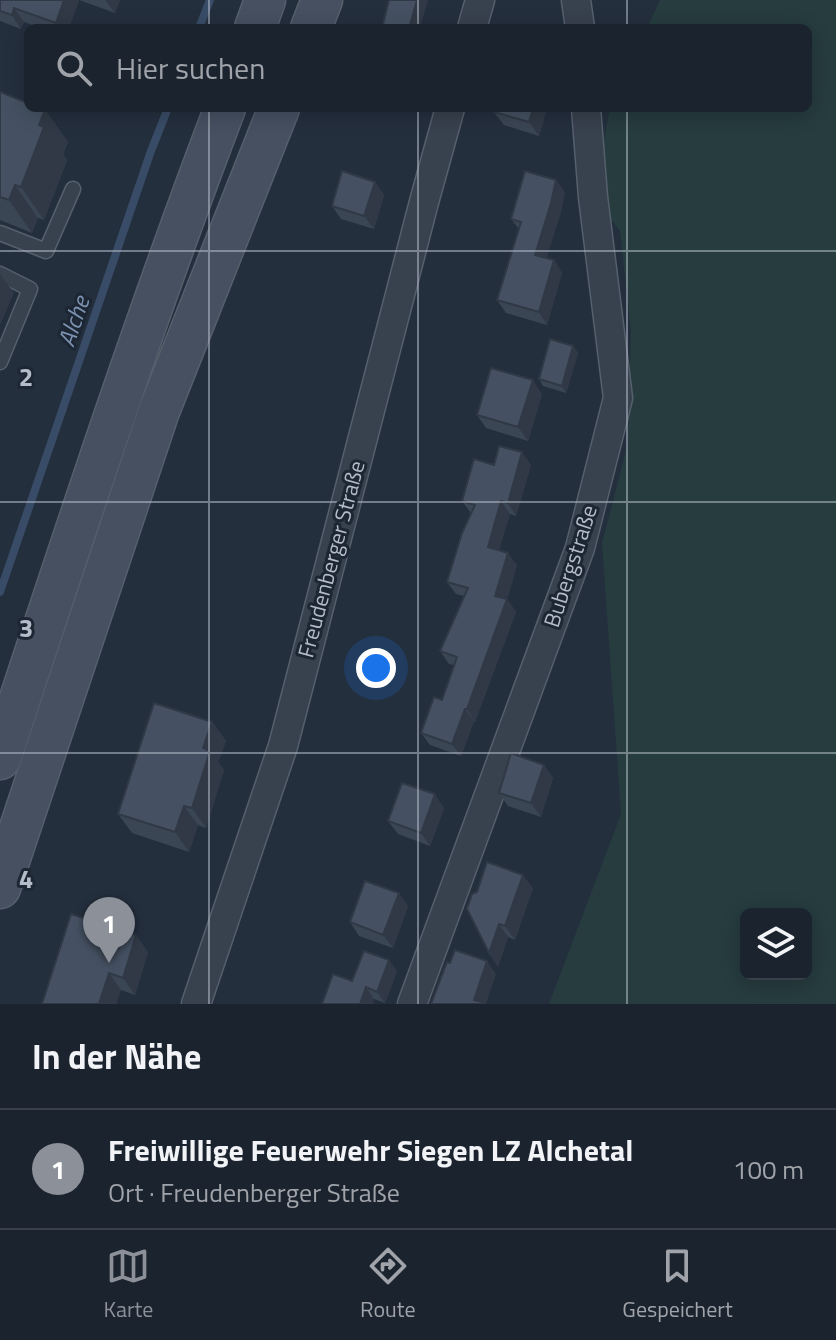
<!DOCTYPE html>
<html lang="de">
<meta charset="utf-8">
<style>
:root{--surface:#1b232e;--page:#242b36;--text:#f1f3f6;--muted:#a0a4aa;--line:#39404a;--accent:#8c9099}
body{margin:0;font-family:"Titillium Web",sans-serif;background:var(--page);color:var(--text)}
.controls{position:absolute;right:24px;bottom:24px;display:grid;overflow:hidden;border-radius:12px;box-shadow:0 4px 20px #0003}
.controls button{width:72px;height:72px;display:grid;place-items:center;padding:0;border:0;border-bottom:2px solid var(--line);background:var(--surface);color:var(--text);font:40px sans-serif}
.you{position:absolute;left:376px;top:668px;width:28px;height:28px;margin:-20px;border:6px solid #fff;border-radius:50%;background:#1a73e8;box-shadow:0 0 0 12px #1a73e833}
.badge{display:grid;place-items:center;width:52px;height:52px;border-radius:50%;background:var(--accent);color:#fff;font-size:26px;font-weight:700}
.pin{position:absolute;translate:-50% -66px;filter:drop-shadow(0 2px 4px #0008)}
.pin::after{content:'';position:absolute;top:42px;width:28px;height:24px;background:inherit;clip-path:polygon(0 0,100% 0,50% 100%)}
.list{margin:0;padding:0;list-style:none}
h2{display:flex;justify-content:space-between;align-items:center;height:104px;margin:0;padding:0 32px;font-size:34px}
h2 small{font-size:26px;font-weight:400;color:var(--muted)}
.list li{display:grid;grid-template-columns:52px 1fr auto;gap:24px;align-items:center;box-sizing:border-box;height:120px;padding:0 32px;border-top:2px solid var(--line)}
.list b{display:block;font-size:30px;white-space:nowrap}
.list p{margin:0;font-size:26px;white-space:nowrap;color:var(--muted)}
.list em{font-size:26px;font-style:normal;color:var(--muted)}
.icon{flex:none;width:44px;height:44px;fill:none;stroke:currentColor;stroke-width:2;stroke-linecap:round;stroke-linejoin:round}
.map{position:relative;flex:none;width:836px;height:1004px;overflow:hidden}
.search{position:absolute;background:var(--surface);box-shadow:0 4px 20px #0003;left:24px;right:24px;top:24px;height:88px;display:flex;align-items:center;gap:20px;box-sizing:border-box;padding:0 28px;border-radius:12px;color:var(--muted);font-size:30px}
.sheet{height:224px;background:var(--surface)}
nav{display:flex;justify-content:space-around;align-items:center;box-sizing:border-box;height:112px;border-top:2px solid var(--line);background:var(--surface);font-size:22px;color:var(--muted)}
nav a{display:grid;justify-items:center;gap:4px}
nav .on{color:var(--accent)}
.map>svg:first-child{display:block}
</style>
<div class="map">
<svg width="836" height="1004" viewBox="0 0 836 1004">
<rect width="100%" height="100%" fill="#242f3e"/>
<!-- green -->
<path fill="#263c3f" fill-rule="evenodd" d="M 660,0 L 836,0 L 836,1004 L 549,1004 L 621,814 L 602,543 L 627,447 L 631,331 L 620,231 L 593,197 L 610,108 L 808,108 L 808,28 L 647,28 ZM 746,914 L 806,914 L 806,974 L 746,974 Z"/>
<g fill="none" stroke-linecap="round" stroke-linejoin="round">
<!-- stream -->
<g stroke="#394c67" stroke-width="8">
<path d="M 199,28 L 210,0"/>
<path d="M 0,592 L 151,151 L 168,108"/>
</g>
<!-- service casing -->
<g stroke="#565f6c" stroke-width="17">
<g id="service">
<path d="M 0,233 L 46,251 L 73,189"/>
<path d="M 0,274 L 30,289 L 0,362"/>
</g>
</g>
<!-- minor casing -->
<g stroke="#565f6c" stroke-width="31">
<g id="minor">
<path d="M 576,0 L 580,28"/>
<path d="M 472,28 L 480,0"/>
<path d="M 196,1004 L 283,746 L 424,202 L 450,108"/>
<path d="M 412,1004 L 580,548 L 618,398 L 593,197 L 586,108"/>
</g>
</g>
<!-- secondary casing -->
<g stroke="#565f6c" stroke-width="43">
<g id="secondary">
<path d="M 255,28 L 265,0"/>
<path d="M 311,28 L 322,0"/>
<path d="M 0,759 C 72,541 143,323 225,108"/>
<path d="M 0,888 L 159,411 L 279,108"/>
</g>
</g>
<!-- service -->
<use href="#service" stroke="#38414e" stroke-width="14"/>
<!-- minor -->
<use href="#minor" stroke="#38414e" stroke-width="28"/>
<!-- secondary -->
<use href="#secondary" stroke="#465061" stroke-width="40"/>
</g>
<!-- wall -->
<g fill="#3b4654">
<path d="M 0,0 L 120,0 L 115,13 L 79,0 L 69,28 L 41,28 L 24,22 L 21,29 L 0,21 Z"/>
<path d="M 0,92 L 45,110 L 68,142 L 63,154 L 67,160 L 44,220 L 38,218 L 32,233 L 0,220 Z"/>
<path d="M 547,108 L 539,136 L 504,125 L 494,112 Z"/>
<path d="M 375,182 L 384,195 L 374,229 L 341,219 L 332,206 Z"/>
<path d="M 565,192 L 560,215 L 546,258 L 554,260 L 562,273 L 547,325 L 506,313 L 497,300 L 519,229 L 511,219 Z"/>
<path d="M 573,346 L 578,353 L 566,393 L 543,386 L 539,379 Z"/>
<path d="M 542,394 L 528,441 L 486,428 L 477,415 Z"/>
<path d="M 531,465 L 516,516 L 510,514 L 499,550 L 517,565 L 507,599 L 516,612 L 475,722 L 474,721 L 461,756 L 430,745 L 421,733 L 442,700 L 454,665 L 449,664 L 440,651 L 464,596 L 456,594 L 447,582 L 471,513 L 462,501 Z"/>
<path d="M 212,722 L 226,741 L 218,762 L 224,770 L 206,828 L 198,825 L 189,852 L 132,833 L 118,814 Z"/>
<path d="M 544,765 L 553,778 L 541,817 L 508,806 L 499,793 Z"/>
<path d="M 444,808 L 430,846 L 398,834 L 388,821 Z"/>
<path d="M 533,888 L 515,940 L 508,937 L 498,967 L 489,953 L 467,909 Z"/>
<path d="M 408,906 L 393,948 L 359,936 L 350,922 Z"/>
<path d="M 148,952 L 135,995 L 121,990 L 116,1004 L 42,1004 Z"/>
<path d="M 397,971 L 385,1003 L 374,999 L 373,1004 L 322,1004 L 352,981 Z"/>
</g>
<!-- shaded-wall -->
<g fill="#303945">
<path d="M 64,0 L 79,0 L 69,28 L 60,28 L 56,23 Z"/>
<path d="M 105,0 L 120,0 L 115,13 Z"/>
<path d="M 417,0 L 428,0 L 420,28 L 411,28 L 410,25 Z"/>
<path d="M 14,8 L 24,22 L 21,29 L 12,15 Z"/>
<path d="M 533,108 L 547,108 L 539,136 L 529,122 Z"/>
<path d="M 45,110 L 68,142 L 63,154 L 67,160 L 44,220 L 21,187 Z"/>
<path d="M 556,180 L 565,192 L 560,215 L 544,267 L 535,255 Z"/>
<path d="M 375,182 L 384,195 L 374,229 L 364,216 Z"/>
<path d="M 15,185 L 38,218 L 32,233 L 9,200 Z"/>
<path d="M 554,260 L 562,273 L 547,325 L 539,312 Z"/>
<path d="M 0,274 L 14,293 L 0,325 Z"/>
<path d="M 573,346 L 578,353 L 566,393 L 562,386 Z"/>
<path d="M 533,380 L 542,394 L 528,441 L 518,427 Z"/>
<path d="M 522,452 L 531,465 L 516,516 L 508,503 Z"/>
<path d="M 501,501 L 510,514 L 496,559 L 488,547 Z"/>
<path d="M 508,553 L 517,565 L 506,604 L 507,599 L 516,612 L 475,722 L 467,709 L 495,596 Z"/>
<path d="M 465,709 L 474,721 L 461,756 L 452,744 Z"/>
<path d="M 212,722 L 226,741 L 218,762 L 224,770 L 206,828 L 192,808 L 203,748 Z"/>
<path d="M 544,765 L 553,778 L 541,817 L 531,803 Z"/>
<path d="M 435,794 L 444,808 L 430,846 L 421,833 Z"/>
<path d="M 184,806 L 198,825 L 189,852 L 175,832 Z"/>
<path d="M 523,875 L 533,888 L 515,940 L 505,926 Z"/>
<path d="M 399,893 L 408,906 L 393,948 L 383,935 Z"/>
<path d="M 499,924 L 508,937 L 498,967 L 489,953 Z"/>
<path d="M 136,935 L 148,952 L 135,995 L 123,978 Z"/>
<path d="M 389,960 L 397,971 L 385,1003 L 377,992 Z"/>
<path d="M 487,961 L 496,974 L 486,1004 L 476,1004 L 474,1000 Z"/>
<path d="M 109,973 L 121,990 L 116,1004 L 99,1004 Z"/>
<path d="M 366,987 L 374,999 L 373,1004 L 360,1004 Z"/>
</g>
<!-- building -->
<g fill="#455162" stroke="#303945" stroke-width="2">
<path d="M 0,0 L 64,0 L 56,23 L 14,8 L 12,15 L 0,11 Z"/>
<path d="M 389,0 L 417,0 L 410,25 L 412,26 L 411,28 L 382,28 Z"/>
<path d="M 0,92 L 28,103 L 28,108 L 41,108 L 45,110 L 39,125 L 44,127 L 21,187 L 15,185 L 9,200 L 0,197 Z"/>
<path d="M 496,108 L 533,108 L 529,122 L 494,112 Z"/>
<path d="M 342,171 L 375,182 L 364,216 L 332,206 Z"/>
<path d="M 525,171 L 556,180 L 551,203 L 535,255 L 554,260 L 539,312 L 497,300 L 521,222 L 511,219 Z"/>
<path d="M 550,339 L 573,346 L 562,386 L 539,379 Z"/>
<path d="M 491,368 L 533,380 L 518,427 L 477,415 Z"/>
<path d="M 499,446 L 522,452 L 508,503 L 501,501 L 488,547 L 508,553 L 495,596 L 507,599 L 467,709 L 465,709 L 452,744 L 421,733 L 434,697 L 442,700 L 457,657 L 440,651 L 468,588 L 447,582 L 462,533 L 475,505 L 462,501 L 474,459 L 494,465 Z"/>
<path d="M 154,703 L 212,722 L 203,748 L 210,751 L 192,808 L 184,806 L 175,832 L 118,814 Z"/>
<path d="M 511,753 L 544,765 L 531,803 L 499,793 Z"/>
<path d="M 402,783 L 435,794 L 421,833 L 388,821 Z"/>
<path d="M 487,862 L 523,875 L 505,926 L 499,924 L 489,953 L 467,909 L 472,894 L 477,892 Z"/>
<path d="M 365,881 L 399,893 L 383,935 L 350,922 Z"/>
<path d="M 71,914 L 136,935 L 123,978 L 109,973 L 99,1004 L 42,1004 Z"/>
<path d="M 455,950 L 487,961 L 474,1000 L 482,1002 L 481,1004 L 431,1004 L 447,962 L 450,963 Z"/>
<path d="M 364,951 L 389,960 L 377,992 L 366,987 L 360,1004 L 322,1004 L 333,974 L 352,981 Z"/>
</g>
<!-- grid -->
<path fill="none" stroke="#b4bcc9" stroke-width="2" stroke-opacity="0.55" d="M 209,0 L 209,28M 418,0 L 418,28M 627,0 L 627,28M 209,108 L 209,1004M 418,108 L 418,1004M 627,108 L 627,1004M 0,251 L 836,251M 0,502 L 836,502M 0,753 L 836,753"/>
<g text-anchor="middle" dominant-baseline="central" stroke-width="6" stroke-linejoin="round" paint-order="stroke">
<!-- street labels -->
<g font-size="22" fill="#b4bcc9" stroke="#1d2633">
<text transform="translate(331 559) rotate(-75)">Freudenberger Straße</text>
<text transform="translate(570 566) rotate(-72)">Bubergstraße</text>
</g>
<!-- water labels -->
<g font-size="24" font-style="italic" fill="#7c92b1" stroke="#1d2633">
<text transform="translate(73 321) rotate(-71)">Alche</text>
</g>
</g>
<g font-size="26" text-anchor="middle" font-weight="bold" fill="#b4bcc9" stroke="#1d2633" stroke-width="6" stroke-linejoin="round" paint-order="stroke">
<text x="26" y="386">2</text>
<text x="26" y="637">3</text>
<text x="26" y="888">4</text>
</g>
</svg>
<div class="controls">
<button><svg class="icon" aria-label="layers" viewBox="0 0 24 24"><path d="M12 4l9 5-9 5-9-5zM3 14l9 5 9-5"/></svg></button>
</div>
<div class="you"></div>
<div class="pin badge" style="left:109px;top:963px">1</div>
<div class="search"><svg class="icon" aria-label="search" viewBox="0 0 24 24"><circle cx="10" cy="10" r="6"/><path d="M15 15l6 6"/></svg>Hier suchen</div>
</div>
<section class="sheet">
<h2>In der Nähe<small></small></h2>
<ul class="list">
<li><span class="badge">1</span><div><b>Freiwillige Feuerwehr Siegen LZ Alchetal</b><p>Ort · Freudenberger Straße</p></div><em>100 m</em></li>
</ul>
</section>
<nav>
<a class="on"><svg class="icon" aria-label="map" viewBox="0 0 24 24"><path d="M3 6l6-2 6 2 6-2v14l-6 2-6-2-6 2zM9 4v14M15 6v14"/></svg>Karte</a>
<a><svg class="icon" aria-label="directions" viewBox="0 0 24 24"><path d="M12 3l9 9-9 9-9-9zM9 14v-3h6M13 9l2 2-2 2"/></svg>Route</a>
<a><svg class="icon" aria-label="saved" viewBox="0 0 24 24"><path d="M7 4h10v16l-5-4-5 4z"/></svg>Gespeichert</a>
</nav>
